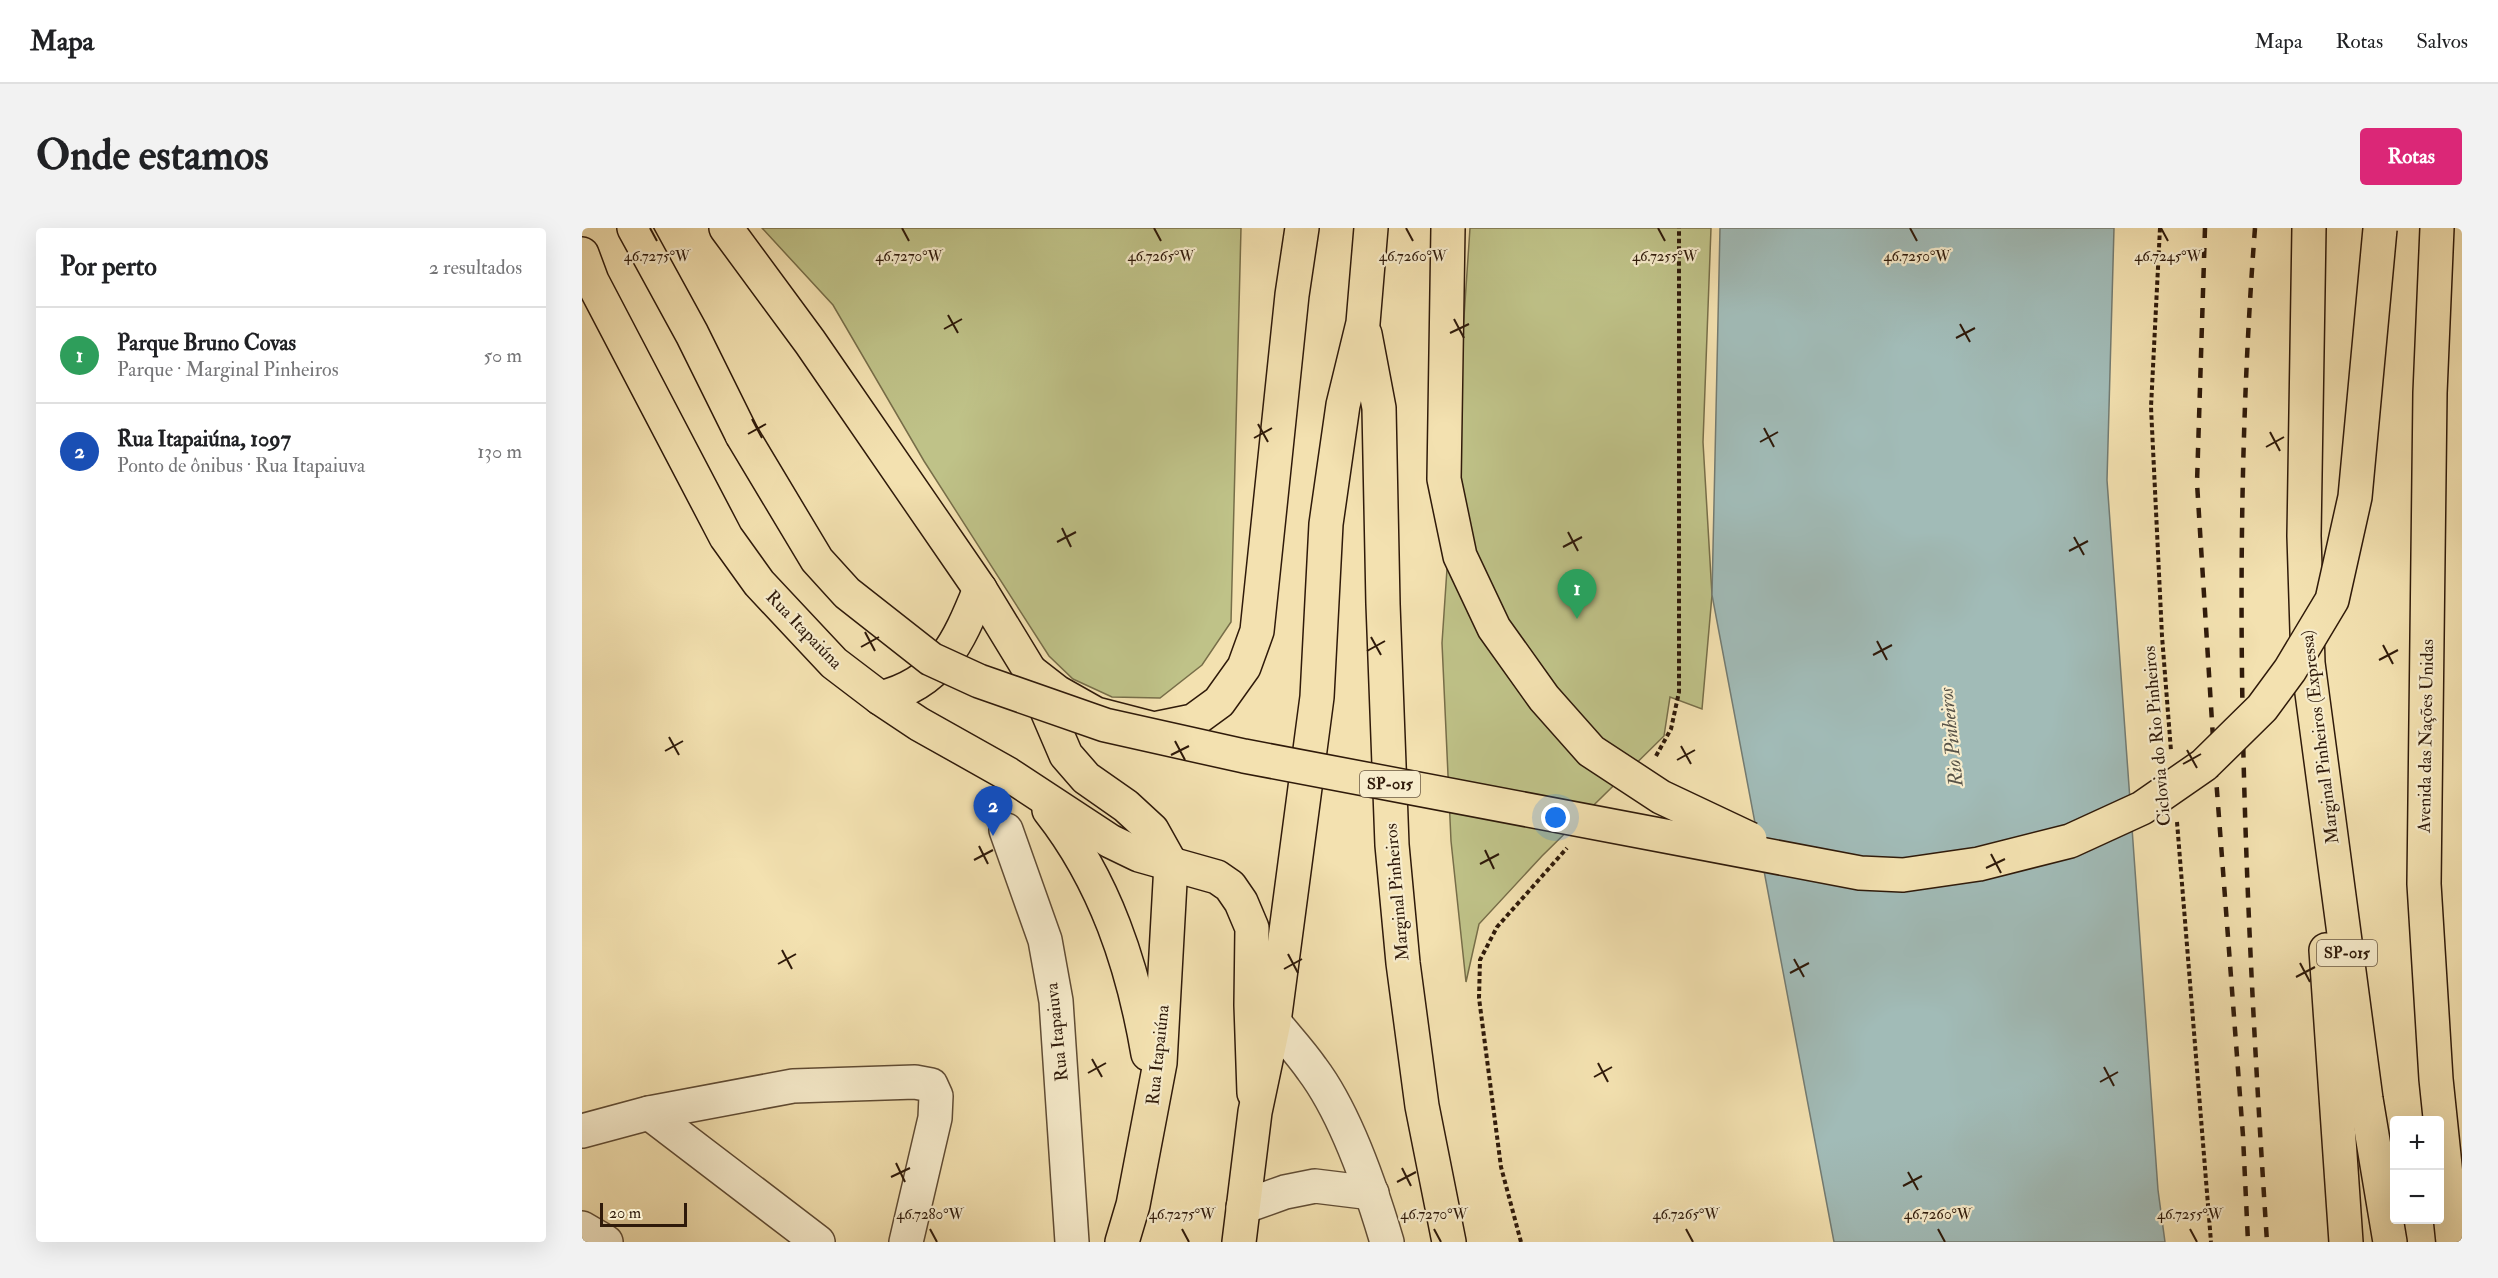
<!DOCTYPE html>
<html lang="pt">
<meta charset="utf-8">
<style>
:root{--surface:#fff;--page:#f2f2f2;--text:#202124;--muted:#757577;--line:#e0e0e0;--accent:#db2777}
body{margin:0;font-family:"IM FELL Double Pica",serif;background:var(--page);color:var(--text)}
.controls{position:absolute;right:18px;bottom:18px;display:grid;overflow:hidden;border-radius:6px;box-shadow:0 6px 24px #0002}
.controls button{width:54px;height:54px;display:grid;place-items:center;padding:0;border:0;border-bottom:2px solid var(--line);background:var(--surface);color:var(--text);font:30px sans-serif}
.scale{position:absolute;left:18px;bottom:15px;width:87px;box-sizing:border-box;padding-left:6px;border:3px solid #2f1a0a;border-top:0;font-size:16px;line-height:21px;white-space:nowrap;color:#2f1a0a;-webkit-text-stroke:4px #f7eccc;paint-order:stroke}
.you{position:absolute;left:974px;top:590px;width:21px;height:21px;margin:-15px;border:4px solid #fff;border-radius:50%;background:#1a73e8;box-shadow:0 0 0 9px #1a73e833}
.badge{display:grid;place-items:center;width:39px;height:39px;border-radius:50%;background:var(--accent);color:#fff;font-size:20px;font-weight:700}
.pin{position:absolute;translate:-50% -50px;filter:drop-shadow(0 2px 3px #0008)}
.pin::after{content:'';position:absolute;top:32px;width:21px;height:18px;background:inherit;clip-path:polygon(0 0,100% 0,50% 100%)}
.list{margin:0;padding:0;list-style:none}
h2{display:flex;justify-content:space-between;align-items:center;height:78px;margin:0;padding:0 24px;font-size:26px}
h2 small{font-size:20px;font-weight:400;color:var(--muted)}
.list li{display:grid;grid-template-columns:39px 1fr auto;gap:18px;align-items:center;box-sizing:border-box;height:96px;padding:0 24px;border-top:2px solid var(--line)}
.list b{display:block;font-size:22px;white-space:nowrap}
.list p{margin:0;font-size:20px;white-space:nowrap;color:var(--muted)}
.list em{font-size:20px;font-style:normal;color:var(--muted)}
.map{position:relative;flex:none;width:1880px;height:1014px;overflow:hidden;border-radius:6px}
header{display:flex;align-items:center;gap:36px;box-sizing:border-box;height:84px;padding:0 30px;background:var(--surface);border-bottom:2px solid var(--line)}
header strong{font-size:28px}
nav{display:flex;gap:33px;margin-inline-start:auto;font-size:21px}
.intro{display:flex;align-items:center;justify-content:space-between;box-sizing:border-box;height:144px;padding:0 36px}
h1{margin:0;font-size:42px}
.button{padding:15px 27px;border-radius:6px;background:var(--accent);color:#fff;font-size:21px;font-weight:700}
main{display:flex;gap:36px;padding:0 36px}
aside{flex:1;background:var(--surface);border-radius:6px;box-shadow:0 6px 24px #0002}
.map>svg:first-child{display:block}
</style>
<header>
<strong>Mapa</strong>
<nav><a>Mapa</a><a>Rotas</a><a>Salvos</a></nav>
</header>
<div class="intro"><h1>Onde estamos</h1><a class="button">Rotas</a></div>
<main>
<aside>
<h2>Por perto<small>2 resultados</small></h2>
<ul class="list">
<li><span class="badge" style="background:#2e9e5b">1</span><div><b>Parque Bruno Covas</b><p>Parque · Marginal Pinheiros</p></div><em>50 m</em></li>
<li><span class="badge" style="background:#1a4fb4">2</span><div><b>Rua Itapaiúna, 1097</b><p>Ponto de ônibus · Rua Itapaiuva</p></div><em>130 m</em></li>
</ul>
</aside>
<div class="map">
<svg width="1880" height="1014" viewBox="0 0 1880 1014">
<rect width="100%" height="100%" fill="#f3e1b0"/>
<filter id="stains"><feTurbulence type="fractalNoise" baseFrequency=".00333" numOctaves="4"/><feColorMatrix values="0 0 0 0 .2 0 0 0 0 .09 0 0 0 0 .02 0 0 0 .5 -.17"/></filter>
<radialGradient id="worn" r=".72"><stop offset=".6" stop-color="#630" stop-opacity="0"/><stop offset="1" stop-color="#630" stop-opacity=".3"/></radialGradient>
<!-- green -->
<g fill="#bfc288" stroke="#776e49" stroke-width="1.5">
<path d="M 180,0 L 659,0 L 649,394 L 620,437 L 578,470 L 530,469 L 491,451 L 467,428 L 342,233 L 251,77 Z"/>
<path d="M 888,0 L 1129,0 L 1121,214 L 1130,367 L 1120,481 L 1088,469 L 1082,508 L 960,628 L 897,696 L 884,754 L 869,613 L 860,415 Z"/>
</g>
<!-- water -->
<path fill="#a1bbb7" stroke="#737b72" stroke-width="1.5" d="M 1138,0 L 1532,0 L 1525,252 L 1576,962 L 1583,1014 L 1252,1014 L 1130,367 Z"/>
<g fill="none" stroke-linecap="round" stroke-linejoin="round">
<!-- minor casing -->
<g stroke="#604c34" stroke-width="36">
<g id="minor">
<path d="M 424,602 L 463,712 L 474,773 L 490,1014"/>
<path d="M 692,794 C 705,810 719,825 730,841 C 764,886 789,960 805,1014"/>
<path d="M 67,885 L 211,858 L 333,854 L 349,857 L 354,868 L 353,890 L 324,1014"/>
<path d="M 0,903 L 67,885 L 236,1014"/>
<path d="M 661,979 L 703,964 L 733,958 L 790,965"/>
<path d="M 0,1000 L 24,1014"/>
</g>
</g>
<!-- major casing -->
<g stroke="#2f1a0a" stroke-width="36">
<g id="major">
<path d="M 144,0 L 228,114 L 398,361 L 448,443 L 484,527 L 504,550 L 544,578 L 570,602 L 589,636 L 578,835 L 551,977 L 540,1014"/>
<path d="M 0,26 L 10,53 L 144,309 L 177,355 L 252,435 L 298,470 L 337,496 L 426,546 L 528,613 L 557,627 L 635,649 L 648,658 L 659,674 L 670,700 L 669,777 L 672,865"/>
<path d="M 298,470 C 359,455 376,415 398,361"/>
<path d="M 467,582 C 523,653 551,738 566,826"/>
</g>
</g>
<!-- highway casing -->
<g stroke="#2f1a0a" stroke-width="36">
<g id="highway">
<path d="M 52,0 L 110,106 L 160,207"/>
<path d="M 1727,0 L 1722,308 L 1726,435 L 1784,871 L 1808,1014"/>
<path d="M 1855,0 L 1848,165 L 1842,656 L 1854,851 L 1871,1014"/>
<path d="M 783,106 L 797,180 L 801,376 L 810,617 L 821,735 L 840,878 L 867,1014"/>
<path d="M 448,443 L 475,464 L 514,486 L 572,501 L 611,493 L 637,474 L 662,439 L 675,403 L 710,67 L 720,0"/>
<path d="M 1744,722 L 1764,1014"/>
<path d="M 657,1014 L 673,884 L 692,794 L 735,469 L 744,296 L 761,177 L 781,95 L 789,0"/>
</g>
</g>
<!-- path -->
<g stroke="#2f1a0a" stroke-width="4" stroke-dasharray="4.5 3" stroke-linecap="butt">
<path d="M 1578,0 L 1569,179 L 1580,408 L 1589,523"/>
<path d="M 1074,528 L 1089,501 L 1097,464 L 1097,0"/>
<path d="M 1595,594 L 1629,1014"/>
<path d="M 939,1014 L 919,939 L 897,770 L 898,732 L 915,699 L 985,620"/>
</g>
<!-- minor -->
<use href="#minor" stroke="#f7eccc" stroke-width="33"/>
<!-- major -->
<use href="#major" stroke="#f3e1b0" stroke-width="33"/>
<!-- highway -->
<use href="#highway" stroke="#f3e1b0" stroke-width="33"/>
<!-- rail -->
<g stroke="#2f1a0a" stroke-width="4.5" stroke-dasharray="10 10" stroke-linecap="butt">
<path d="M 1623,0 L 1615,255 L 1631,510 L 1661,908 L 1666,1014"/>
<path d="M 1673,0 C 1647,337 1663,677 1685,1014"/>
</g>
<!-- highway-bridge casing -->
<g stroke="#2f1a0a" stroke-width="36" stroke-linecap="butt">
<g id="highway-bridge">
<path d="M 866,0 L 862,251 L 878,328 L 912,400 L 962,470 L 1009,523 L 1079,569 L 1168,611"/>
<path d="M 160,207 L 235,332 L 265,365 L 349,431 L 397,453 L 523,497 L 662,528 L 1278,645 L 1321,647 L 1397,636 L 1488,613 L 1560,580 L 1622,537 L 1680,480 L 1708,442 L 1750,372 L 1773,269 L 1798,1"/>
</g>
</g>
<!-- highway-bridge -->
<use href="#highway-bridge" stroke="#f3e1b0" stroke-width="33"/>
</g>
<!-- ticks -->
<path fill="none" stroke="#2f1a0a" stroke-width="2" d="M 68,0 L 75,13M 320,0 L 327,13M 572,0 L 579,13M 824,0 L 831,13M 1076,0 L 1083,13M 1328,0 L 1335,13M 1579,0 L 1586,13M 366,87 L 376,105M 872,91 L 882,110M 1378,96 L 1388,114M 362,101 L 380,91M 868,105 L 887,96M 1374,110 L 1393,100M 170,191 L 180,210M 676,196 L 686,214M 1182,200 L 1192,219M 1688,204 L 1698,223M 166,206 L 184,196M 672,210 L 690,200M 1178,214 L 1196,204M 1684,219 L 1702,209M 480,300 L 489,319M 986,304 L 996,323M 1492,309 L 1502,327M 475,314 L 494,304M 981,319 L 1000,309M 1487,323 L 1506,313M 283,404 L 293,423M 789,409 L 799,427M 1295,413 L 1305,432M 1801,417 L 1811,436M 279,419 L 297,409M 785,423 L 803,413M 1291,427 L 1310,417M 1797,432 L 1816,422M 87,509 L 97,527M 593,513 L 603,532M 1099,518 L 1109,536M 1605,522 L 1615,540M 83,523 L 101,513M 589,527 L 607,518M 1095,532 L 1113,522M 1601,536 L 1619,526M 397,618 L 406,636M 903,622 L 912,641M 1409,626 L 1419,645M 392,632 L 411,622M 898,636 L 917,626M 1404,640 L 1423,631M 200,722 L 210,741M 706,726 L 716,745M 1212,731 L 1222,749M 1718,735 L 1728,754M 196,736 L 214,726M 702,741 L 720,731M 1208,745 L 1227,735M 1714,749 L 1733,739M 510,831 L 520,849M 1016,835 L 1026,854M 1522,839 L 1532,858M 506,845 L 524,835M 1012,849 L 1030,839M 1518,854 L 1536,844M 314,935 L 323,954M 820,940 L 829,958M 1326,944 L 1336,962M 309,949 L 328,940M 815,954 L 834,944M 1321,958 L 1340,948M 348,1001 L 355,1014M 600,1001 L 607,1014M 852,1001 L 859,1014M 1104,1001 L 1111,1014M 1356,1001 L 1363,1014M 1608,1001 L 1615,1014"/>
<g text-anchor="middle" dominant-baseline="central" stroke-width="4.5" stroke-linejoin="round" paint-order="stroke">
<!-- shield labels -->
<g fill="#f7eccc" stroke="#6b5944" stroke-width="1.5">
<rect x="778" y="543" width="60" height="26" rx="4.5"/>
<rect x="1735" y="712" width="60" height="26" rx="4.5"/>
</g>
<g font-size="16" font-weight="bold" fill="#2f1a0a">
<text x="808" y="556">SP-015</text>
<text x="1765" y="725">SP-015</text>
</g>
<!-- street labels -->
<g font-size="18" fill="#2f1a0a" stroke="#f7eccc">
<text transform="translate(222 402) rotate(46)">Rua Itapaiúna</text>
<text transform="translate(1575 508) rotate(-95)">Ciclovia do Rio Pinheiros</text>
<text transform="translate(1844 508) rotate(-89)">Avenida das Nações Unidas</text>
<text transform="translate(1738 509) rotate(-97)">Marginal Pinheiros (Expressa)</text>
<text transform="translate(815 664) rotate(-95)">Marginal Pinheiros</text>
<text transform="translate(475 804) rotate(-96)">Rua Itapaiuva</text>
<text transform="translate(576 827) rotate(-84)">Rua Itapaiúna</text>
</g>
<!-- water labels -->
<g font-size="20" font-style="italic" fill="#575247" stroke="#f7eccc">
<text transform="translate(1369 509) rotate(-96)">Rio Pinheiros</text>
</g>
</g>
<g font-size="15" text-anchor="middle" fill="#2f1a0a" stroke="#f7eccc" stroke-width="4.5" stroke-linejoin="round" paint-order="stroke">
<text x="75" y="33">46.7275°W</text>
<text x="327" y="33">46.7270°W</text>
<text x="579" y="33">46.7265°W</text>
<text x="831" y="33">46.7260°W</text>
<text x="1083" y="33">46.7255°W</text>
<text x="1335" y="33">46.7250°W</text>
<text x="1586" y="33">46.7245°W</text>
<text x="348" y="991">46.7280°W</text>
<text x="600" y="991">46.7275°W</text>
<text x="852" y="991">46.7270°W</text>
<text x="1104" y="991">46.7265°W</text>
<text x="1356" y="991">46.7260°W</text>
<text x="1608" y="991">46.7255°W</text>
</g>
<rect width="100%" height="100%" filter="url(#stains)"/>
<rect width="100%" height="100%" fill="url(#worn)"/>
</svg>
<div class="controls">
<button>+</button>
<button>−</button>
</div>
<div class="scale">20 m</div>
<div class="you"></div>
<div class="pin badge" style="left:995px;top:391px;background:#2e9e5b">1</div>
<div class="pin badge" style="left:411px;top:608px;background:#1a4fb4">2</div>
</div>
</main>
